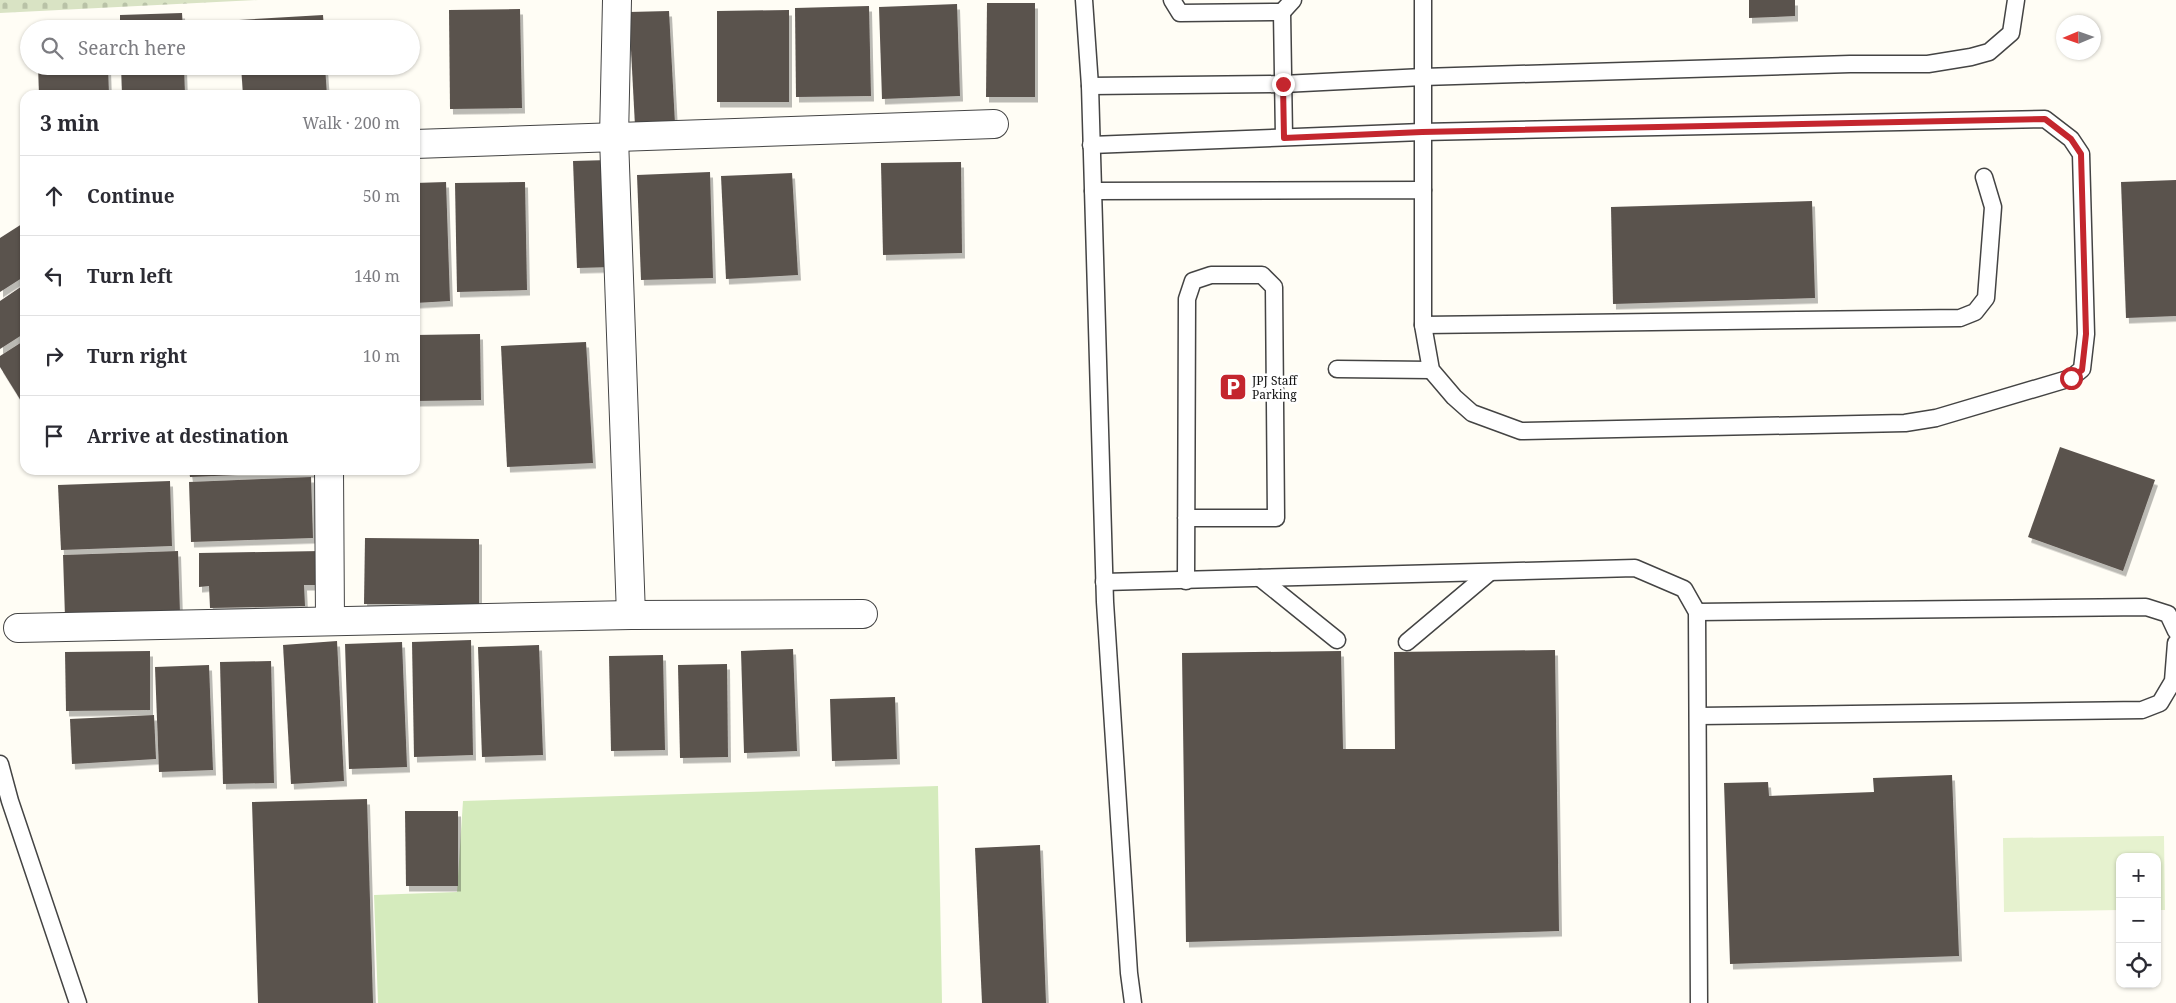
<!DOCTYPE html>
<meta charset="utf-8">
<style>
:root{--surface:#fff;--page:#f7f7f7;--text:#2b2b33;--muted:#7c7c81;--line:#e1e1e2}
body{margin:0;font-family:"Noto Serif",serif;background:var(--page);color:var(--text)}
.controls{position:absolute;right:15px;bottom:15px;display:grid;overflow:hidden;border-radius:10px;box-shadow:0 1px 4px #0004}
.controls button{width:45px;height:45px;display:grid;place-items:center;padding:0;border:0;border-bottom:1px solid var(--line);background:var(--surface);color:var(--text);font:25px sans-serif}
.compass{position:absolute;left:2056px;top:15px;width:45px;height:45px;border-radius:50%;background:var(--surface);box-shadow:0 1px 4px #0004;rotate:268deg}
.stop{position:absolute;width:15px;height:15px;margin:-11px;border:4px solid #c4262e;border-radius:50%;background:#fff}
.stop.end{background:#c4262e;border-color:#fff;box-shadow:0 1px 5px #0008}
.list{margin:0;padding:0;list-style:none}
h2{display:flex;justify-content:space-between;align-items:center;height:65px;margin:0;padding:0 20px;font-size:21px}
h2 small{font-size:16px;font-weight:400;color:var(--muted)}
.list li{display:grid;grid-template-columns:32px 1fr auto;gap:15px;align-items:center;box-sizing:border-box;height:80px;padding:0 20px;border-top:1px solid var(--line)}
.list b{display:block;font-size:19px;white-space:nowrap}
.list em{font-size:16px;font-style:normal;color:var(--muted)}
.icon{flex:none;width:28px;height:28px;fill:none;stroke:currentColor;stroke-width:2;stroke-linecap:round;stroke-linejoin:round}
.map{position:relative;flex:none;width:2176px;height:1003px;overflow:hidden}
.search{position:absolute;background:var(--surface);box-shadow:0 1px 4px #0004;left:20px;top:20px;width:400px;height:55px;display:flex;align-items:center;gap:12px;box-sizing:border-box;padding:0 18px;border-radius:28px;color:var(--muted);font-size:19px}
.panel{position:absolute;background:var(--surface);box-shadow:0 1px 4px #0004;left:20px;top:90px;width:400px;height:385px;border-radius:15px}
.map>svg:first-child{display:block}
</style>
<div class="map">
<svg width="2176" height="1003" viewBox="0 0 2176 1003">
<defs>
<pattern id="cemetery-stones" width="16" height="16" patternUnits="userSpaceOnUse" patternTransform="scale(1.25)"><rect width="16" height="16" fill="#d9e3c4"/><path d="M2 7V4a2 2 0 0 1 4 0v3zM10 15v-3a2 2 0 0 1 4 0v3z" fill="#b9c2a7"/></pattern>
<filter id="shadow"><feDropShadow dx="3" dy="5.5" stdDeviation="0" flood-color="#0004"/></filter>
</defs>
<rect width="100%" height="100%" fill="#fffdf5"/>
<!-- grass -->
<path fill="#d5ebbd" d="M 938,786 L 942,1003 L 378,1003 L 374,895 L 457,892 L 463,801 Z"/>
<!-- cemetery -->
<path fill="url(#cemetery-stones)" d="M 0,0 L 258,0 L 0,13 Z"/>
<!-- pitch -->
<path fill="#e6f2cf" d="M 2164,836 L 2165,910 L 2157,910 L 2157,857 L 2120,857 L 2120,910 L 2004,912 L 2003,838 Z"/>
<!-- building -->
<g fill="#5a524d" filter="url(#shadow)">
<path d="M 1749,0 L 1795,0 L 1795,16 L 1749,18 Z"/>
<path d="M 987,3 L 1035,3 L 1035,97 L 986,97 Z"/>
<path d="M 957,4 L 960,96 L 882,99 L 879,7 Z"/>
<path d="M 869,6 L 871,96 L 796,97 L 795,8 Z"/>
<path d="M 520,9 L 522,108 L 450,109 L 449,10 Z"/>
<path d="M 789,10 L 789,102 L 717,102 L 717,11 Z"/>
<path d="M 669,11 L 675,124 L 635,126 L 629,12 Z"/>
<path d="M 182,13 L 183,29 L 120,29 L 120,15 Z"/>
<path d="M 323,15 L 324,29 L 239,29 L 239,20 Z"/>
<path d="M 38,66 L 108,66 L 109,95 L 39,95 Z"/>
<path d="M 121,66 L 184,66 L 185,95 L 122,95 Z"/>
<path d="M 241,66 L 325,66 L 327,95 L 243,95 Z"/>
<path d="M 609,160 L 613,267 L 577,268 L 573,161 Z"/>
<path d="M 961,162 L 962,253 L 883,255 L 881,163 Z"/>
<path d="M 710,172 L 713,278 L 641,280 L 637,175 Z"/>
<path d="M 792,173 L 798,275 L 726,279 L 721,176 Z"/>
<path d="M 2176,180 L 2176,316 L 2126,318 L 2121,182 Z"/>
<path d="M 446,182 L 450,301 L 415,303 L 415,183 Z"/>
<path d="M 525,182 L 527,290 L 457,292 L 455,183 Z"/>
<path d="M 1812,201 L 1815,298 L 1613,304 L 1611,207 Z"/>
<path d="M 25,222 L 25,276 L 0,292 L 0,238 Z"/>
<path d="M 25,284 L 25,333 L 0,349 L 0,301 Z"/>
<path d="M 480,334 L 481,400 L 415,401 L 415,335 Z"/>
<path d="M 25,340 L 25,403 L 23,404 L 0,367 L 0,356 Z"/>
<path d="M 586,342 L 593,463 L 507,467 L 501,346 Z"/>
<path d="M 2060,447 L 2155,480 L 2123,571 L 2028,537 Z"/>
<path d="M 189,470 L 313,470 L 313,472 L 190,477 Z"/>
<path d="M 311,477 L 313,538 L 191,542 L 189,482 Z"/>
<path d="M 170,481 L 172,546 L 61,550 L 58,485 Z"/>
<path d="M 365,538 L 479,539 L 479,604 L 364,604 Z"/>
<path d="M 178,551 L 180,613 L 65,617 L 63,555 Z"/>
<path d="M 321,551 L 322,585 L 304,585 L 305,606 L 210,608 L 209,586 L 199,587 L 199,553 Z"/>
<path d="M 471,640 L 473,755 L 414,757 L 412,642 Z"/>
<path d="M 337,641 L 344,781 L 291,784 L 283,645 Z"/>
<path d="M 402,642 L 407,767 L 349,769 L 345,644 Z"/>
<path d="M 539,645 L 543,755 L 482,757 L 478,647 Z"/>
<path d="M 793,649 L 797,751 L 744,753 L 741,651 Z"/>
<path d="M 1555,650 L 1559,931 L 1186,942 L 1182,653 L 1341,651 L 1343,749 L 1395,749 L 1394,652 Z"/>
<path d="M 150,651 L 150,710 L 66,711 L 65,652 Z"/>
<path d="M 663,655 L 665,750 L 611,751 L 609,656 Z"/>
<path d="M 271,661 L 274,783 L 223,784 L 220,662 Z"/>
<path d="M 727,664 L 728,757 L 680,758 L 678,665 Z"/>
<path d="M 209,665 L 213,770 L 159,772 L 155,667 Z"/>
<path d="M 895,697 L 897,759 L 832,761 L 830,699 Z"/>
<path d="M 154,715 L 156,759 L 72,764 L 70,719 Z"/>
<path d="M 1952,775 L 1959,956 L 1730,964 L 1724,783 L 1768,782 L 1769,796 L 1874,792 L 1873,778 Z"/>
<path d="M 367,799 L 373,1003 L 258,1003 L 252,802 Z"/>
<path d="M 405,811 L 458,811 L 458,886 L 406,886 Z"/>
<path d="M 1040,845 L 1046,1003 L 982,1003 L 975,848 Z"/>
</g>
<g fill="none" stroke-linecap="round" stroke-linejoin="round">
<!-- lane casing -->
<g stroke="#444" stroke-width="19">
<g id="lane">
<path d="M 1084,0 L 1090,86 L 1105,602 L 1129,973 L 1133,1003"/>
<path d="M 1172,0 L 1180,13 L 1282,12 L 1284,137"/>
<path d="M 1282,12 L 1293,0"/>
<path d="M 1090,86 L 1283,84 L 1423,77 L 1850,64 L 1928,64 L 1971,57 L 1989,52 L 2011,33 L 2016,0"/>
<path d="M 1091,145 L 1422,132 L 2045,119 L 2071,139 L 2081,154 L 2086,334 L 2082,369 L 2071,378 L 1936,418 L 1905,423 L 1521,431 L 1472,413 L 1454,397 L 1431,370 L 1423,325"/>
<path d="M 1423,190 L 1423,0"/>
<path d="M 1093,191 L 1423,190 L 1423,325 L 1960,318 L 1975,312 L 1986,298 L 1993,207 L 1984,177"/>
<path d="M 1337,369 L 1431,370"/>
<path d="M 1260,578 L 1337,640"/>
<path d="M 1186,581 L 1187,299 L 1193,281 L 1211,275 L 1262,275 L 1274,287 L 1276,518 L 1186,518"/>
<path d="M 1104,582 L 1635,568 L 1684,589 L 1697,612 L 1699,1003"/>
<path d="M 1697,612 L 2146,607 L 2168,614 L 2176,631"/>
<path d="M 1407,642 L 1489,573"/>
<path d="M 1698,716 L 2142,710 L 2160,703 L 2173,681 L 2176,643"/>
<path d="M 0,764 L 10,801 L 78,1003"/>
</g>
</g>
<!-- street casing -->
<g stroke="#444" stroke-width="30">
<g id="street">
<path d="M 617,0 L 614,138 L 631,615"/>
<path d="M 415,144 L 994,124"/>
<path d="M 329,470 L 330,620"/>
<path d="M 18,628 L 631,615 L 863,614"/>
</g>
</g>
<!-- lane -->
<use href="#lane" stroke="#fff" stroke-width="16"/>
<!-- street -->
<use href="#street" stroke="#fff" stroke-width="28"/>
</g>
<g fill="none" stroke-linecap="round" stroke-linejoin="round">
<!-- route -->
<path stroke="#c4262e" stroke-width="6" d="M 1283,84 L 1284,138 L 1422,132 L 2045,119 L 2071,139 L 2081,154 L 2086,334 L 2082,370 L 2071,378"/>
</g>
<!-- icons -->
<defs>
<g id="parking-square" transform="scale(1.4375)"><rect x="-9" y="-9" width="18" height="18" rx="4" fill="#c4262e" stroke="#fff"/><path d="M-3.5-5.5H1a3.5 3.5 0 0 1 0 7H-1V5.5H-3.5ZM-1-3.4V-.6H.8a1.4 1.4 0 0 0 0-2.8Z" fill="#fff"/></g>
</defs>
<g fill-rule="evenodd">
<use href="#parking-square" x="1233" y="387"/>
</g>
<g text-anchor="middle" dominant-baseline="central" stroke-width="5" stroke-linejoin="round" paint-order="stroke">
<!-- poi labels -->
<g font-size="12" fill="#111" stroke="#fff" text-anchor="start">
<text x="1252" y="380">JPJ Staff<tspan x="1252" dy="14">Parking</tspan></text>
</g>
</g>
</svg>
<div class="controls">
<button>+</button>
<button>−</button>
<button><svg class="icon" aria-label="locate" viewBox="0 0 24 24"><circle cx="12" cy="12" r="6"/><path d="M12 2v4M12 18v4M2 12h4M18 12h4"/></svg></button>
</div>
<svg class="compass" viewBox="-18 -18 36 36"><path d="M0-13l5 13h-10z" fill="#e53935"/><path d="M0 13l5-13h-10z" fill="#7c7c81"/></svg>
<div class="stop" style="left:2071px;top:378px"></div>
<div class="stop end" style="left:1283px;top:84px"></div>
<div class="search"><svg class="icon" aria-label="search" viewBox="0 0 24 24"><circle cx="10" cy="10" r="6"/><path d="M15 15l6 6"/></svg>Search here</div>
<section class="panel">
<h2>3 min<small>Walk · 200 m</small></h2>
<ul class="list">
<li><svg class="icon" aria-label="ahead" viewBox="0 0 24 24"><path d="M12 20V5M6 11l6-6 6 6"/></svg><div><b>Continue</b></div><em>50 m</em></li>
<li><svg class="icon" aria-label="left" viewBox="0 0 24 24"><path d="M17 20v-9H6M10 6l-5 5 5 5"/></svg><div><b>Turn left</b></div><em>140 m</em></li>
<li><svg class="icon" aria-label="right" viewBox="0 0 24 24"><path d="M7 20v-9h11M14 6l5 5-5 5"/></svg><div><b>Turn right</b></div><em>10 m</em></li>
<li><svg class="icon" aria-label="arrive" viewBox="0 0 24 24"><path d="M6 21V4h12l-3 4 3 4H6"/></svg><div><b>Arrive at destination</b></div></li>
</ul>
</section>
</div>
